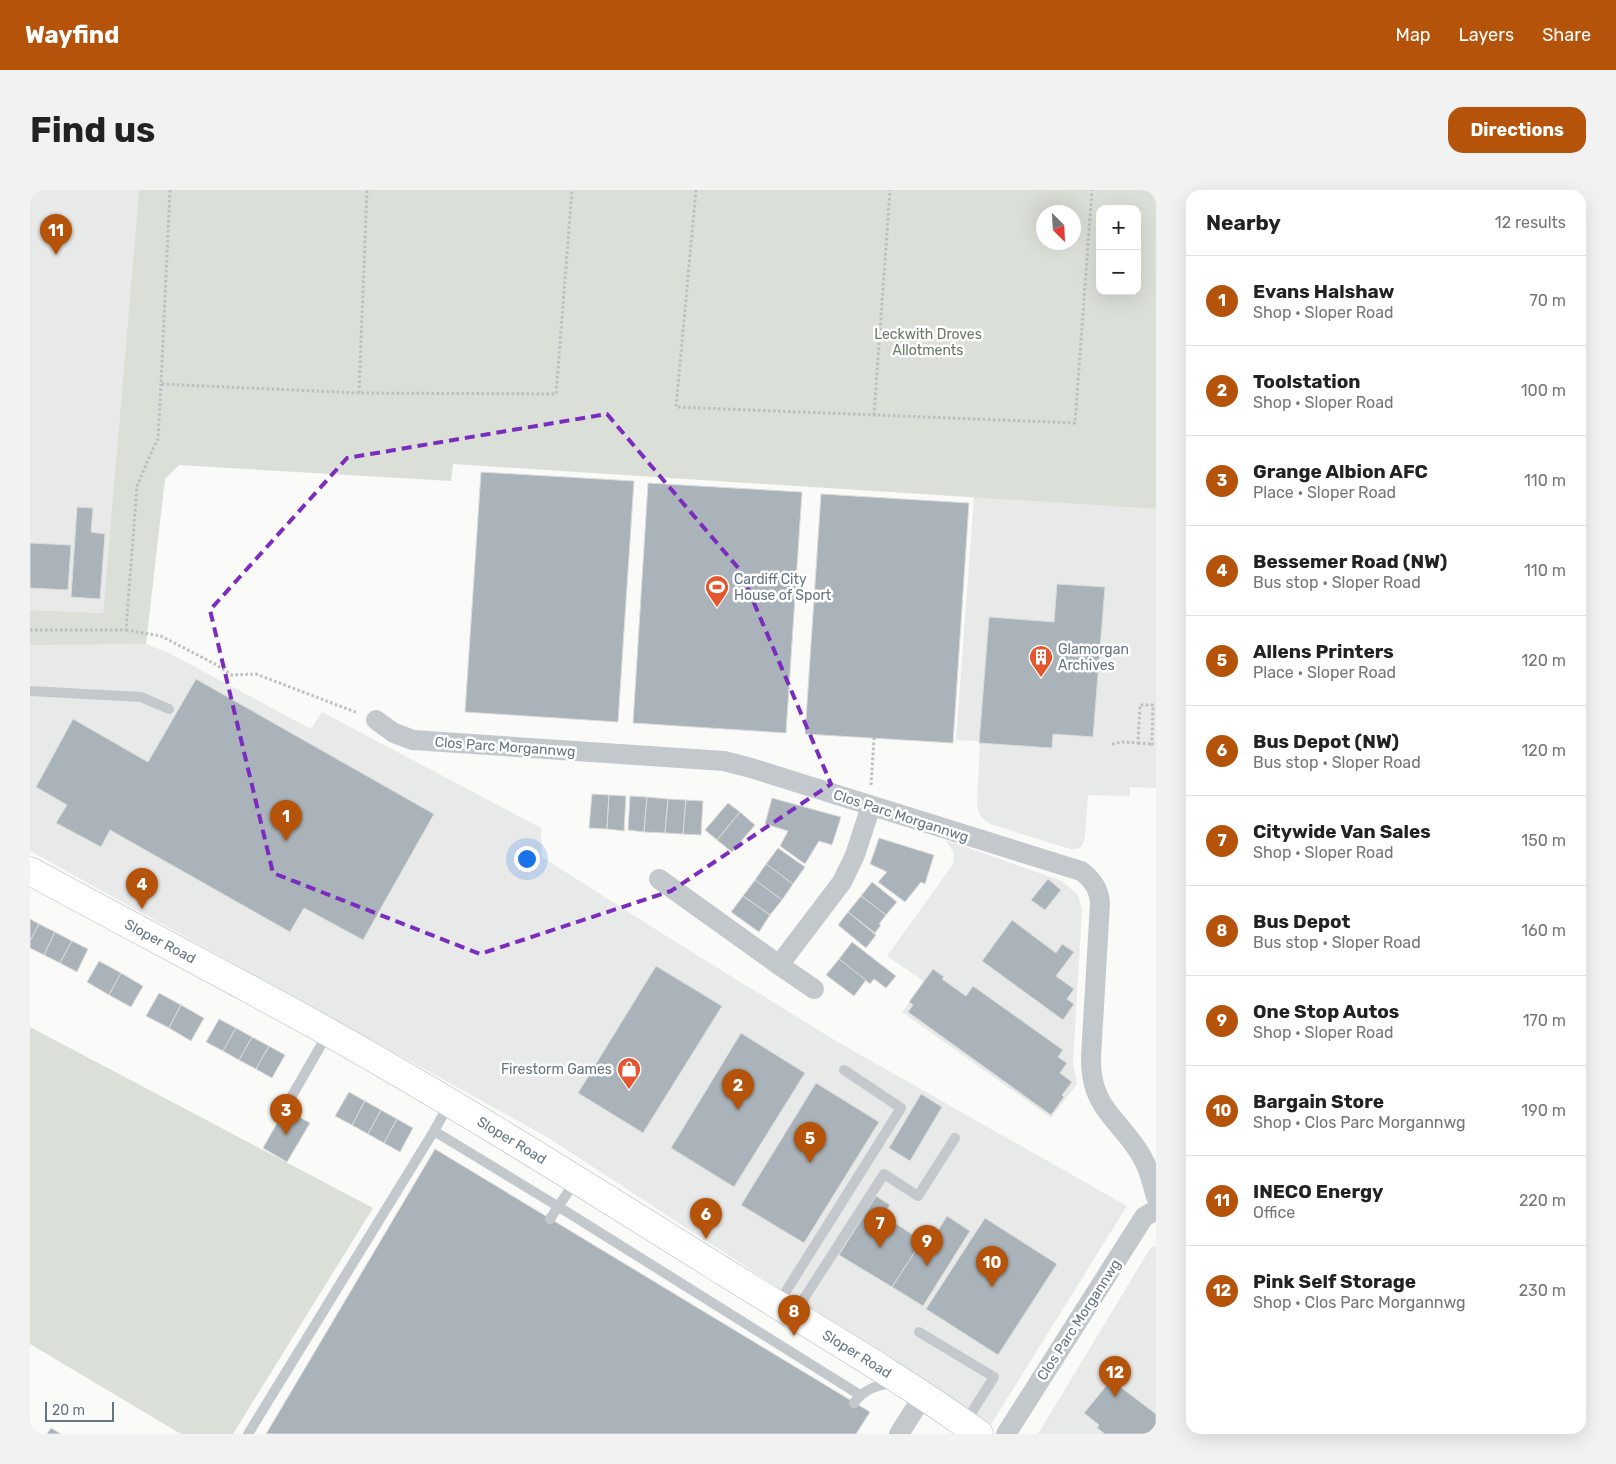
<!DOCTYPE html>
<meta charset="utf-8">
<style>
:root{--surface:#fff;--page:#f2f2f2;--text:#222;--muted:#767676;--line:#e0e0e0;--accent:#b45309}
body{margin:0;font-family:Rubik,sans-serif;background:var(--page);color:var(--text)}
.controls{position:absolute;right:15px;top:15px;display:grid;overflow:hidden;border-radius:10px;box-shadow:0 5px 20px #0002}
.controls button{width:45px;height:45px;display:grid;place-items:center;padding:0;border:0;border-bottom:1px solid var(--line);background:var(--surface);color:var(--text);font:25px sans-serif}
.compass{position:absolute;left:1006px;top:15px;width:45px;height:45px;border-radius:50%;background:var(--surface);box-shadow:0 5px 20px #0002;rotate:156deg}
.scale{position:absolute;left:15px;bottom:12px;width:69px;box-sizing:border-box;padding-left:5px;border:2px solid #657683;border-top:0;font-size:14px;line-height:18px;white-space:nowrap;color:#657683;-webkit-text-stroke:4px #fff;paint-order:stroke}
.you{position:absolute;left:496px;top:668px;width:18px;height:18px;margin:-12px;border:4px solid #fff;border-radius:50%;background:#1a73e8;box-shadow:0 0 0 8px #1a73e833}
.badge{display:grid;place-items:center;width:32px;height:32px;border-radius:50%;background:var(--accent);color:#fff;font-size:16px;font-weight:700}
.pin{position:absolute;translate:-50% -41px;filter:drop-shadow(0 1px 2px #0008)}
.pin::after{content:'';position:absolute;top:26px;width:18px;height:15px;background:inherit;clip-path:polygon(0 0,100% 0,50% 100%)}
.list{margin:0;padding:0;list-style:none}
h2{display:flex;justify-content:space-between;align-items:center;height:65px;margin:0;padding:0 20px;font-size:21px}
h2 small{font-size:16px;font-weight:400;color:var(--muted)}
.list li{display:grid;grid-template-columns:32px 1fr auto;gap:15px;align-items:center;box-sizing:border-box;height:90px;padding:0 20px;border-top:1px solid var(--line)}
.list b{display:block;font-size:19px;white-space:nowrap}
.list p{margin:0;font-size:16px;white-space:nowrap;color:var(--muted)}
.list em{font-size:16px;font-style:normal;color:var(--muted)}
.map{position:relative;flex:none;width:1126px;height:1244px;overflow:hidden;border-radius:15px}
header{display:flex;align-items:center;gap:30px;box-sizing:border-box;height:70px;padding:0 25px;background:var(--accent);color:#fff}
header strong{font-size:24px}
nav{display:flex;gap:28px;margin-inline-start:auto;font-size:18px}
.intro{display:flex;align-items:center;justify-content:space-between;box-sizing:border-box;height:120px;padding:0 30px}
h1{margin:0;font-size:35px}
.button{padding:12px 22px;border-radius:15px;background:var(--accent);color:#fff;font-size:18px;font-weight:700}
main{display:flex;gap:30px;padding:0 30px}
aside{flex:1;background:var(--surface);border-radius:15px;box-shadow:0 5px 20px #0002}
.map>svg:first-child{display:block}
</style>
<header>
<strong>Wayfind</strong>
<nav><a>Map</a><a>Layers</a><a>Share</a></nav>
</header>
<div class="intro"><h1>Find us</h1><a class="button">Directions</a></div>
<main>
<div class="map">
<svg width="1126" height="1244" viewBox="0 0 1126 1244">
<rect width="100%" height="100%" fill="#fafaf8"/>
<!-- built -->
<g fill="#e8e9e9">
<path d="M 0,0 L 109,0 L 73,423 L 0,420 Z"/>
<path d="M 944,307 L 1126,319 L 1126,598 L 1100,597 L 1100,606 L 1058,605 L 1055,647 L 1052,656 L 1046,659 L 1040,659 L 960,634 L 952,628 L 948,621 L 947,612 L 950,553 L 949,551 L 926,550 Z"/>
<path d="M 72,453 L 116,454 L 139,463 L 281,539 L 292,522 L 511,638 L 512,667 L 641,749 L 806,851 L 1097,1016 L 960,1236 L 517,947 L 0,661 L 0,455 Z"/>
<path d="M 916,650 L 1032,691 L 1048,705 L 1052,720 L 1043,874 L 1047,894 L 1021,928 L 872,822 L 895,792 L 857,766 L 923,674 L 924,664 Z"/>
<path d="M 1126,1056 L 1126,1244 L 1008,1244 L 1121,1057 Z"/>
</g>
<!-- green -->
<g fill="#dadfd7" fill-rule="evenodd">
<path d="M 109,0 L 1126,0 L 1126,319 L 423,274 L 421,291 L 149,275 L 135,289 L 116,454 L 0,455 L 0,420 L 73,423 ZM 1070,19 L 1107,19 L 1107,101 L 1070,101 ZM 1014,22 L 1044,22 L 1044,52 L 1014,52 Z"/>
<path d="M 0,837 L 343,1018 L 203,1244 L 151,1244 L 0,1154 Z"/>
</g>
<!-- building -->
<g fill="#aab3b9" stroke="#dcdcda">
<path d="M 451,282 L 604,291 L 588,532 L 435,522 Z"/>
<path d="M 618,293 L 772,302 L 756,543 L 603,533 Z"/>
<path d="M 791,304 L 939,313 L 923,553 L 775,544 Z"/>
<path d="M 47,317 L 63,318 L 61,342 L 75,344 L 70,409 L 41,407 Z"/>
<path d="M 0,353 L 41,355 L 38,400 L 0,398 Z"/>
<path d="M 1027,394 L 1075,397 L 1063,547 L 1023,544 L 1022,558 L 949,553 L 959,427 L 1024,432 Z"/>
<path d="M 166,489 L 404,624 L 333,750 L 274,718 L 260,742 L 80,640 L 71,657 L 26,633 L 37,615 L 6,597 L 43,529 L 118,572 Z"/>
<path d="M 562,604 L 579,605 L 577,639 L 559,638 Z"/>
<path d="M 579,605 L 596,606 L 594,641 L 577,639 Z"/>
<path d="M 600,606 L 617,607 L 614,642 L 598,640 Z"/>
<path d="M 617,607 L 638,609 L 635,643 L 614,642 Z"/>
<path d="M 742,608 L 811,627 L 802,655 L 789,651 L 775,674 L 750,656 L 758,641 L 735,634 Z"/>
<path d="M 638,609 L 656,610 L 653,644 L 635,643 Z"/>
<path d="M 656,610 L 673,611 L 671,645 L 653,644 Z"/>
<path d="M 698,613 L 710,622 L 687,650 L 675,640 Z"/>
<path d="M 710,622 L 725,635 L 702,662 L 687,650 Z"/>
<path d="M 849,648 L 904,665 L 895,694 L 891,692 L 875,712 L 848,692 L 857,682 L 840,674 Z"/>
<path d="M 748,658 L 775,677 L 763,694 L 736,674 Z"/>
<path d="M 736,674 L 763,694 L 752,710 L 725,690 Z"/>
<path d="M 1018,689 L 1031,700 L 1015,720 L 1001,710 Z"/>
<path d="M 725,690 L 752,710 L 740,725 L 713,706 Z"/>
<path d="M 842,692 L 867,712 L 856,725 L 831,706 Z"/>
<path d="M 713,706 L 740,725 L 729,742 L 701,722 Z"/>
<path d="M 831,706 L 856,725 L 849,734 L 851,735 L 845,743 L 818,722 Z"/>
<path d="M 818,722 L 846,745 L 836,758 L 808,735 Z"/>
<path d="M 0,729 L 9,734 L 0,751 Z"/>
<path d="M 982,730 L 1026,763 L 1032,754 L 1044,762 L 1026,786 L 1044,799 L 1037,809 L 1044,814 L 1033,830 L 952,771 Z"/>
<path d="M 9,734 L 25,742 L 14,765 L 0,758 L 0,751 Z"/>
<path d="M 25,742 L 42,751 L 30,773 L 14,765 Z"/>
<path d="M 42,751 L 58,759 L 47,782 L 30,773 Z"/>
<path d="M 822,752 L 866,786 L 856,798 L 844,789 L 840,794 L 809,769 Z"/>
<path d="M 809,769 L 836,790 L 824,806 L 796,785 Z"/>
<path d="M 69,771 L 91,783 L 79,805 L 57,792 Z"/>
<path d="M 626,776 L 692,816 L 613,943 L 548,903 Z"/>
<path d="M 903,779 L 914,787 L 912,789 L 936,806 L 943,796 L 1033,860 L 1028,867 L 1037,873 L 1030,883 L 1042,892 L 1032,905 L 1034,907 L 1021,925 L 878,822 L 883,815 L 879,812 Z"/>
<path d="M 91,783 L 113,796 L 101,817 L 79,805 Z"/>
<path d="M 129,803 L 151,815 L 139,838 L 116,826 Z"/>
<path d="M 151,815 L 174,828 L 161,851 L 139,838 Z"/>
<path d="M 189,829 L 206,838 L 193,861 L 176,852 Z"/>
<path d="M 206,838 L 222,847 L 209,870 L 193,861 Z"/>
<path d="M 711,843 L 775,883 L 704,997 L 641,958 Z"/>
<path d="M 222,847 L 239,856 L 226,879 L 209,870 Z"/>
<path d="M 239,856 L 255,865 L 242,888 L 226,879 Z"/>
<path d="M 786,893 L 849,932 L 774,1053 L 711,1015 Z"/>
<path d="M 319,902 L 335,911 L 322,935 L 305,926 Z"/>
<path d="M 891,904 L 912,917 L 880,971 L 859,958 Z"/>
<path d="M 335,911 L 351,920 L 338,944 L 322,935 Z"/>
<path d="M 255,919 L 280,933 L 257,972 L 233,958 Z"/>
<path d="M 351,920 L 367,929 L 354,953 L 338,944 Z"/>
<path d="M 367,929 L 383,938 L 370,962 L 354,953 Z"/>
<path d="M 405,959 L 840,1222 L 826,1244 L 236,1244 Z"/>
<path d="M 846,1006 L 860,1015 L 853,1025 L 892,1051 L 862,1097 L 809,1065 Z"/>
<path d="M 917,1026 L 940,1041 L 893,1116 L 862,1097 L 892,1051 L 899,1055 Z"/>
<path d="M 955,1028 L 1027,1074 L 968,1165 L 896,1119 Z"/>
<path d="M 1081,1190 L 1126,1224 L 1126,1244 L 1075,1244 L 1067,1238 L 1069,1235 L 1054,1223 Z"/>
<path d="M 21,1238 L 31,1244 L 17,1244 Z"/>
</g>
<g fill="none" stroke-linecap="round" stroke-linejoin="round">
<!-- secondary casing -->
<g stroke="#b3babf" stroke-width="29">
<g id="secondary">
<path id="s1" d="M 0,681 C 99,735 199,787 298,842 C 433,918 565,1001 696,1083 C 781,1136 868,1186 949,1244"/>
</g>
</g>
<!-- path -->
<g stroke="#bbbfc2" stroke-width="3" stroke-dasharray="2.5 2.5" stroke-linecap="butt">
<path d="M 140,0 L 131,194 L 329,203 L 526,204 L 542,0"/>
<path d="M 666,0 L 646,217 L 1045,233 L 1062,0"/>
<path d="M 329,203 L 337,0"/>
<path d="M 844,225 L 860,0"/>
<path d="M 0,440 L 96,440 L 107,296 L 122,261 L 128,249 L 131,194"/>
<path d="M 96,440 L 131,446 L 185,474 L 202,485 L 226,484 L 328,523"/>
<path d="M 1108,553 L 1122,554"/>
<path d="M 1082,554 L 1092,552 L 1108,553 L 1110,515 L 1123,515 L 1122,554 L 1126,554"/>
<path d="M 841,595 L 844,548"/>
</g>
<!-- lane -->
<g stroke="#c3c8cc" stroke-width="10">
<path d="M 0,501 L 111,507 L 139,519"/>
<path d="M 259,911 L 298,843"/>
<path d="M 404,941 L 529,1017 L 830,1205"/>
<path d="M 520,1029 L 546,990"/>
<path d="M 748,1114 L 871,918 L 814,880"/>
<path d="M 764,1124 L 854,984 L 888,1006 L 925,948"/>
<path d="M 889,1142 L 964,1187 L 935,1233"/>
<path d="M 824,1213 C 834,1199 847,1195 863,1193"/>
<path d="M 218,1244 L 404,941 L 419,914"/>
</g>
<!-- street -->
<g stroke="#c3c8cc" stroke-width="20">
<path d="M 346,530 L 364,543 L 383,550 L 694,571 L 721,578 L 1051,681 C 1062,689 1069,698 1070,713 L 1061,867 C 1060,920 1090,928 1112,967 C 1120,980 1122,994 1126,1007"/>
<path d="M 629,689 L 749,775 L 812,692 L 825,665 L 841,616"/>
<path d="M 749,775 L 784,799"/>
<path d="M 869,1244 L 893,1206"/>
<path d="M 976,1244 L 1114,1027 L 1126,1020"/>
</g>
<!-- secondary -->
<use href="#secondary" stroke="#fff" stroke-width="28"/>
</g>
<!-- marked area -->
<path fill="none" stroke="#7b2cbf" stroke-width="4" stroke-dasharray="10 6" stroke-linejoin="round" d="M 577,224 L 710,380 L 801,594 L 641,701 L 450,764 L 243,683 L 180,420 L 317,268 Z"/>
<!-- icons -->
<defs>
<g id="stadium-pin" transform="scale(1.25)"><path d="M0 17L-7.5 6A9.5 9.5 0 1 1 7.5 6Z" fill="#e4572e" stroke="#fff"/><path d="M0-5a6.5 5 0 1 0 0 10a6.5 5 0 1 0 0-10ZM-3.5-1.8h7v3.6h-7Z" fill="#fff"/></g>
<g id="building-pin" transform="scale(1.25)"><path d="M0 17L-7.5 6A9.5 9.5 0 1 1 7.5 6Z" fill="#e4572e" stroke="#fff"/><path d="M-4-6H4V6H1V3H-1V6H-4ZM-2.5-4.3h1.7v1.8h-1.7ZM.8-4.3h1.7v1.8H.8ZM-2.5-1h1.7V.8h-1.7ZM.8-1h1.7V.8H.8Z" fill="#fff"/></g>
<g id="shop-pin" transform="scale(1.25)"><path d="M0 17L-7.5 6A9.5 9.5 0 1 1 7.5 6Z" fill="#e4572e" stroke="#fff"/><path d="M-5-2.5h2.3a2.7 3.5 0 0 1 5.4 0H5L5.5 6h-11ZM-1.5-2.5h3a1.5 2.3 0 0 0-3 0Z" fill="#fff"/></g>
</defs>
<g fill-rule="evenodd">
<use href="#stadium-pin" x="687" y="397"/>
<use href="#building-pin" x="1011" y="467"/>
<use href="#shop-pin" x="599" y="879"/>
</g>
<g text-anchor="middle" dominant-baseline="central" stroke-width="5" stroke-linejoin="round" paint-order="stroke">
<!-- park labels -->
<g font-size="14" fill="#687a64" stroke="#fff">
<text x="898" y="144">Leckwith Droves<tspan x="898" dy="16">Allotments</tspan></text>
</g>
<!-- poi labels -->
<g font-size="14" fill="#657683" stroke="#fff" text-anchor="start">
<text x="704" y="389">Cardiff City<tspan x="704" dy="16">House of Sport</tspan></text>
<text x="1028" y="459">Glamorgan<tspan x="1028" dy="16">Archives</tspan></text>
<text x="582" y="879" text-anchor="end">Firestorm Games</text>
</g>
<!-- street labels -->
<g font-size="14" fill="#657683" stroke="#fff">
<text transform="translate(475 557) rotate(4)">Clos Parc Morgannwg</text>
<text transform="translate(871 626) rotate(18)">Clos Parc Morgannwg</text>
<text stroke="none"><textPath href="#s1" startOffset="148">Sloper Road</textPath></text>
<text stroke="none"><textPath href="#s1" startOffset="552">Sloper Road</textPath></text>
<text transform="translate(1049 1130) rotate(-57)">Clos Parc Morgannwg</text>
<text stroke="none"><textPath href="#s1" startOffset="958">Sloper Road</textPath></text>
</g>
</g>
</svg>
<div class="controls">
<button>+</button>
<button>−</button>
</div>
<svg class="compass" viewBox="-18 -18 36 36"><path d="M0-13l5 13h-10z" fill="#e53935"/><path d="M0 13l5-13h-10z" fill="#767676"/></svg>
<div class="scale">20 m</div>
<div class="you"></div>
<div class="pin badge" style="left:256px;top:651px">1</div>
<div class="pin badge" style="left:708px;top:920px">2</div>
<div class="pin badge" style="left:256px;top:945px">3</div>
<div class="pin badge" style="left:112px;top:719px">4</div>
<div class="pin badge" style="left:780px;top:973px">5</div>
<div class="pin badge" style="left:676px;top:1049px">6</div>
<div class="pin badge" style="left:850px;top:1058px">7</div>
<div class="pin badge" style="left:764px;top:1146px">8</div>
<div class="pin badge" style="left:897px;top:1076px">9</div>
<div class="pin badge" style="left:962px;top:1097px">10</div>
<div class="pin badge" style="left:26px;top:65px">11</div>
<div class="pin badge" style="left:1085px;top:1207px">12</div>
</div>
<aside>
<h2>Nearby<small>12 results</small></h2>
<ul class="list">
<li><span class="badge">1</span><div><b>Evans Halshaw</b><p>Shop · Sloper Road</p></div><em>70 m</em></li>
<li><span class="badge">2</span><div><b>Toolstation</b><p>Shop · Sloper Road</p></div><em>100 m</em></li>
<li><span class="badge">3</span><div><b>Grange Albion AFC</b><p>Place · Sloper Road</p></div><em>110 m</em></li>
<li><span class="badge">4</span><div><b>Bessemer Road (NW)</b><p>Bus stop · Sloper Road</p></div><em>110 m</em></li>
<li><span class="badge">5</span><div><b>Allens Printers</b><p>Place · Sloper Road</p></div><em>120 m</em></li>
<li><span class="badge">6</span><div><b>Bus Depot (NW)</b><p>Bus stop · Sloper Road</p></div><em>120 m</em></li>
<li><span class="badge">7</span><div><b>Citywide Van Sales</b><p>Shop · Sloper Road</p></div><em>150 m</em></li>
<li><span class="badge">8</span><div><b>Bus Depot</b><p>Bus stop · Sloper Road</p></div><em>160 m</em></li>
<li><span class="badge">9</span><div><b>One Stop Autos</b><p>Shop · Sloper Road</p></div><em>170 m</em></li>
<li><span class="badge">10</span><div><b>Bargain Store</b><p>Shop · Clos Parc Morgannwg</p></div><em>190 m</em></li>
<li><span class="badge">11</span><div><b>INECO Energy</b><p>Office</p></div><em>220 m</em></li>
<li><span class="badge">12</span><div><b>Pink Self Storage</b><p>Shop · Clos Parc Morgannwg</p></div><em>230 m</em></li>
</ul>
</aside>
</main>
